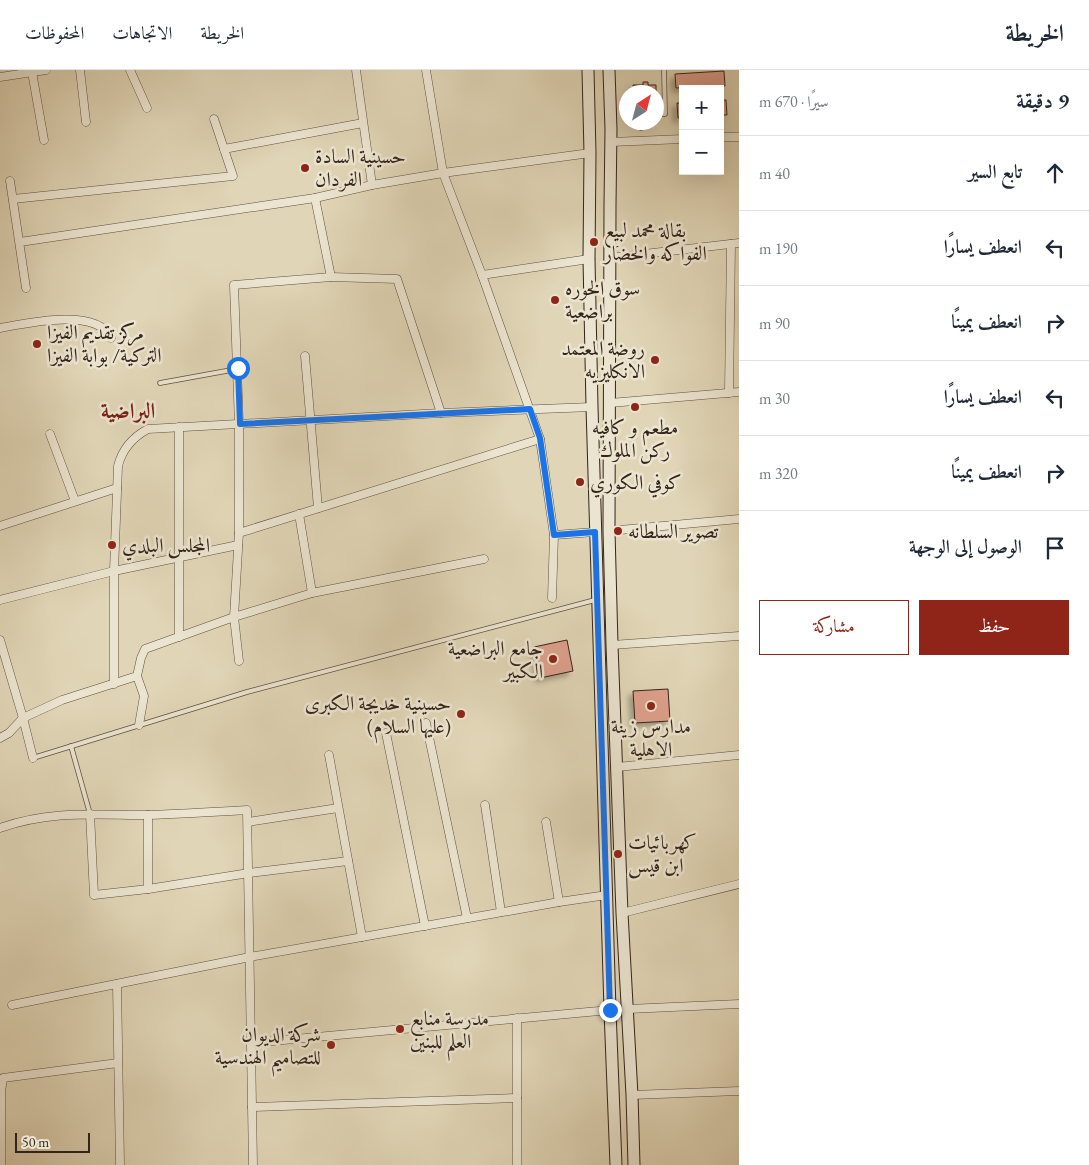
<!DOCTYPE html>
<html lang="ar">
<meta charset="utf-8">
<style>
:root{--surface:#fff;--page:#f2f2f3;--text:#1f2937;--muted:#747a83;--line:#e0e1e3;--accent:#8f2418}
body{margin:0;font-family:"EB Garamond",Amiri,serif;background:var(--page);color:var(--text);direction:rtl}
.controls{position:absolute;right:15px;top:15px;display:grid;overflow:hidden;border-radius:0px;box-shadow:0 5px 20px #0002}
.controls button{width:45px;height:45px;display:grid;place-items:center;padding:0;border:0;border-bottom:1px solid var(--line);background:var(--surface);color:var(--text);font:25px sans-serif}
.compass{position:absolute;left:619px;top:15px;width:45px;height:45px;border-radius:50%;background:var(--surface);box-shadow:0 5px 20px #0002;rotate:36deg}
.scale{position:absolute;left:15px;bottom:12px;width:75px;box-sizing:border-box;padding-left:5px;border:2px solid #34241a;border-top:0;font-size:14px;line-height:18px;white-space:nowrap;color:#34241a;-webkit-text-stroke:4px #ebe4d0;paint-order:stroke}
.stop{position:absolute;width:15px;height:15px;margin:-11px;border:4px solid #1a73e8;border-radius:50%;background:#fff}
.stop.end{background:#1a73e8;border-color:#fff;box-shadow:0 1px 5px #0008}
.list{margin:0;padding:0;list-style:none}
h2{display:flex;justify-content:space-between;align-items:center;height:65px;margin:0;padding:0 20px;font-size:21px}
h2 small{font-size:16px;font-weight:400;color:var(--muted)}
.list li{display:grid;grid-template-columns:32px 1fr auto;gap:15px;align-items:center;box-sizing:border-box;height:75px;padding:0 20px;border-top:1px solid var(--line)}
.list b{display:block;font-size:19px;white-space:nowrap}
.list em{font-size:16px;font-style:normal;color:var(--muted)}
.actions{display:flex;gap:10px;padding:15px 20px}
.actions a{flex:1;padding:11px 0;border:1px solid var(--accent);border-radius:0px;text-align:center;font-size:18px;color:var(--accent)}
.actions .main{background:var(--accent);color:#fff}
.icon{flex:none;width:28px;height:28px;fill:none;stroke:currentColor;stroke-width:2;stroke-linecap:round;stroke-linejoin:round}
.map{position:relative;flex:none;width:739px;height:1095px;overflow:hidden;direction:ltr}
header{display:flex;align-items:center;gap:30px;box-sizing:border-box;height:70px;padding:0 25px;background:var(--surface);border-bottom:1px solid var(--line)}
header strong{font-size:24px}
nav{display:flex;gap:28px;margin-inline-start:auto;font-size:18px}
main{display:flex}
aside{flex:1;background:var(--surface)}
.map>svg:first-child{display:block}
</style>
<header>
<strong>الخريطة</strong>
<nav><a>الخريطة</a><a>الاتجاهات</a><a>المحفوظات</a></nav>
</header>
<main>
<aside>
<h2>9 دقيقة<small>سيرًا · 670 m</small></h2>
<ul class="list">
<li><svg class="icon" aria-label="ahead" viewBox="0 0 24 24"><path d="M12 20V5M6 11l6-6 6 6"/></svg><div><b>تابع السير</b></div><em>40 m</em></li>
<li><svg class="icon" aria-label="left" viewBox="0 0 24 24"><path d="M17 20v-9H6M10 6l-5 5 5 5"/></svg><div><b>انعطف يسارًا</b></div><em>190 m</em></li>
<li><svg class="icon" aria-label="right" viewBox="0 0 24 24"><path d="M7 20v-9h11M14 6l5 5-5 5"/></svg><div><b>انعطف يمينًا</b></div><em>90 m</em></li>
<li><svg class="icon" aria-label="left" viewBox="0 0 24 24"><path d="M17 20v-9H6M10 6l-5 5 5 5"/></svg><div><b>انعطف يسارًا</b></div><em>30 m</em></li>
<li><svg class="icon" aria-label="right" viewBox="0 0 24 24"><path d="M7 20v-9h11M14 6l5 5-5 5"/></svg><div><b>انعطف يمينًا</b></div><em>320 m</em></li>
<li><svg class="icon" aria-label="arrive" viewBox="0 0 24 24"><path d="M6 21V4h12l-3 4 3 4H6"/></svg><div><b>الوصول إلى الوجهة</b></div></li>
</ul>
<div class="actions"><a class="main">حفظ</a><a>مشاركة</a></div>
</aside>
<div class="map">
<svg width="739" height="1095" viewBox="0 0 739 1095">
<defs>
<filter id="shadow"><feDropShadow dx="-4.5" dy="4.5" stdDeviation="2.5" flood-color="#0004"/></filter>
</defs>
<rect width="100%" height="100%" fill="#e0d5b6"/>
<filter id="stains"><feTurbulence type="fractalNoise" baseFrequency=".004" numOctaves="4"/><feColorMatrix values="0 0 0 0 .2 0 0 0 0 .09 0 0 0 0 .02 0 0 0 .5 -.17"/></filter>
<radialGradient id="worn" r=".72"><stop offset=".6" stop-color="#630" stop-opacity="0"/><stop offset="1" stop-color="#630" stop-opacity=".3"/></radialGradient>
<!-- building -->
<g fill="#dd9f8b" stroke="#34241a" filter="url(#shadow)">
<path d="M 724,1 L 725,16 L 676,18 L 675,4 Z"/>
<path d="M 643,12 L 648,12 L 648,15 L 656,15 L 656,22 L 633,22 L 633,15 L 643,15 Z"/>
<path d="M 720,30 L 726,30 L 727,45 L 720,45 Z"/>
<path d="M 677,33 L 683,33 L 683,47 L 678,48 Z"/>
<path d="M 567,570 L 573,601 L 540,608 L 534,577 Z"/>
<path d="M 668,619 L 670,651 L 635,653 L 633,621 Z"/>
</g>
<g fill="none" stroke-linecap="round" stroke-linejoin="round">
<!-- service casing -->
<g stroke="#5f5041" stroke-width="5.5">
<g id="service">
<path d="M 656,44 L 665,44 L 664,0"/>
<path d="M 641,58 L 641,52"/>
<path d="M 160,313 L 237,299"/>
<path d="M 71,676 L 90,744"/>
<path d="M 33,688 L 247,622 L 595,530"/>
</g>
</g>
<!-- minor casing -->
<g stroke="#5f5041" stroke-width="9">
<g id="minor">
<path d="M 80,0 L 86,52"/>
<path d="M 130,0 L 147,38"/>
<path d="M 356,0 L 372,115"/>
<path d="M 426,0 L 443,103 L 482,205 L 540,369 L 554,465 L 552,528"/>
<path d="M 32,2 L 44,70"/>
<path d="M 0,7 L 46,0"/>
<path d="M 720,67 L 739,67"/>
<path d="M 611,72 L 683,69"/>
<path d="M 224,79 L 363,53"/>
<path d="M 10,111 L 26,218"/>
<path d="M 315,128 L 331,207"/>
<path d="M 13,129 L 233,106 L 214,49"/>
<path d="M 20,172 L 315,128 L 372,115 L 443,103 L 590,83"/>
<path d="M 610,188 L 739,173"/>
<path d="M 482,205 L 589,189"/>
<path d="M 0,258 C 27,253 97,237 111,268"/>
<path d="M 305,286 L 318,438"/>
<path d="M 729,323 L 731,174"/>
<path d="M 610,333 L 739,322"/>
<path d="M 50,364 L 75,431"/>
<path d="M 299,444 L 312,523"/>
<path d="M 0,456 L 117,418"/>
<path d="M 609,461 L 739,449"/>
<path d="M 239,463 L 540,369"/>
<path d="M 554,465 L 595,462"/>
<path d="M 0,530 L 114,501 L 238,475"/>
<path d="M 179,567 L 179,357"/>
<path d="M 0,570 L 23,648 L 33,688"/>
<path d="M 612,575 L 739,566"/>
<path d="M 239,591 L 234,547 L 239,463 L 239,354 L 234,215 L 331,207 L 397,209 L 441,343"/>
<path d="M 137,606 L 144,626 L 139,655"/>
<path d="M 114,614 L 114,501 L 118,396 C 122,380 133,367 148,359 L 441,343 L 592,337"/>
<path d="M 426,653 L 467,848"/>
<path d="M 386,663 L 425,856"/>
<path d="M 0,668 L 9,663 L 23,648 L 62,630 L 137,606 L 141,588 L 145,579 L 234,547 L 312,523 L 484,489"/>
<path d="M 329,685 L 362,867"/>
<path d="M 617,697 L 739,685"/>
<path d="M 485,735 L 501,842"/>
<path d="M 90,744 L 94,825 L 148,819 L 249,803 L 348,791"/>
<path d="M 248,752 L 338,738"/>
<path d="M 546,752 L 559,832"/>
<path d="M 0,758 C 51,740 96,745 148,745 C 181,744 214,742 247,740 L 253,1095"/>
<path d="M 148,819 L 148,745"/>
<path d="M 622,843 L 739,814"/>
<path d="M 117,914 L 120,1095"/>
<path d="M 12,935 L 250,887 L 559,832 L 607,825"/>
<path d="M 628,939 L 739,934"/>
<path d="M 517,948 L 517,1095"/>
<path d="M 251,973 L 610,940"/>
<path d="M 632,1025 L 739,1021"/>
<path d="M 252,1037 L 517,1028"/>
<path d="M 1,1095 L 1,1022 L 3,1008 L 118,993"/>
</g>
</g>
<!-- secondary casing -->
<g stroke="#34241a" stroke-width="13">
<g id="secondary">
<path d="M 588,0 L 590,83 L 589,189 L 592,337 L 610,940 L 616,1095"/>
<path d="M 609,0 L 611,59 L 610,135 L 609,461 L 612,575 L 622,843 L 632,1025 L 634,1095"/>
</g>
</g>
<!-- service -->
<use href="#service" stroke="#ebe4d0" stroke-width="4"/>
<!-- minor -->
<use href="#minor" stroke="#ebe4d0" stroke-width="8"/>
<!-- secondary -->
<use href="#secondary" stroke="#ebe4d0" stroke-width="11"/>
</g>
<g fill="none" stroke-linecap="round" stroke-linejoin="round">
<!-- route -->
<path stroke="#1a73e8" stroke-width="6" d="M 238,298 L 240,354 L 530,339 L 540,368 L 554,465 L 595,462 L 610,940"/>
</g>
<!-- markers -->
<g fill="#8f2418" stroke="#ebe4d0" stroke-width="2">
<circle cx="305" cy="98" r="5"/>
<circle cx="594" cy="172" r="5"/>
<circle cx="555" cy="230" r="5"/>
<circle cx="37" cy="274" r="5"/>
<circle cx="655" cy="290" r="5"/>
<circle cx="635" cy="337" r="5"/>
<circle cx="580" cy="412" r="5"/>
<circle cx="618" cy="461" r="5"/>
<circle cx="112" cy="475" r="5"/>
<circle cx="553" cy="589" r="5"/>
<circle cx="651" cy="636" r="5"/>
<circle cx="461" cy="644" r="5"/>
<circle cx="618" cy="784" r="5"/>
<circle cx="400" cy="959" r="5"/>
<circle cx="331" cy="975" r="5"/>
</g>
<g text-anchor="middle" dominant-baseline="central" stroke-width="5" stroke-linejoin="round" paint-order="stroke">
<!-- poi labels -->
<g font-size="20" fill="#34241a" stroke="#ebe4d0" text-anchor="start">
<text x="315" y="86">حسينية السادة<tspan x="315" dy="23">الفردان</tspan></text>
<text x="604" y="160">بقالة محمد لبيع<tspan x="604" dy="23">الفواكه والخضار</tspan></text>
<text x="565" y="218">سوق الخوره<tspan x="565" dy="23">براضعية</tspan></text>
<text x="47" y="262">مركز تقديم الفيزا<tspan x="47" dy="23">التركية/ بوابة الفيزا</tspan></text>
<text x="645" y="278" text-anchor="end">روضة المعتمد<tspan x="645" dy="23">الانكليزيه</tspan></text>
<text x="635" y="357" text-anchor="middle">مطعم و كافيه<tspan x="635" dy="23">ركن الملوك</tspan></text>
<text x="590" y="412">كوفي الكوري</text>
<text x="628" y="461">تصوير السلطانه</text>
<text x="122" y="475">المجلس البلدي</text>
<text x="543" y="578" text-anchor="end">جامع البراضعية<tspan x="543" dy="23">الكبير</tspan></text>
<text x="451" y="633" text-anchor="end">حسينية خديجة الكبرى<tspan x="451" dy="23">(عليها السلام)</tspan></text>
<text x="651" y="656" text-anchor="middle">مدارس زينة<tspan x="651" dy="23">الاهلية</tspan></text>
<text x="628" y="772">كهربائيات<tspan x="628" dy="23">ابن قيس</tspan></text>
<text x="410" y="948">مدرسة منابع<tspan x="410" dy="23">العلم للبنين</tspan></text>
<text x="321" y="964" text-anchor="end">شركة الديوان<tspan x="321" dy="23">للتصاميم الهندسية</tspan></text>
</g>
<!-- quarter labels -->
<g font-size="22" font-weight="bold" fill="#7a1f14" stroke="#ebe4d0">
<text x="128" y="340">البراضية</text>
</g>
</g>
<rect width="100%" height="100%" filter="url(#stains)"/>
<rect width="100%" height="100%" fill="url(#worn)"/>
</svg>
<div class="controls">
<button>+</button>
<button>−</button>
</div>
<svg class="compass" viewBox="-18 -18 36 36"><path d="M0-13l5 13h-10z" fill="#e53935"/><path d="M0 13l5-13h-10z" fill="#747a83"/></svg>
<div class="scale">50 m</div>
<div class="stop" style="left:238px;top:298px"></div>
<div class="stop end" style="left:610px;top:940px"></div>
</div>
</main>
